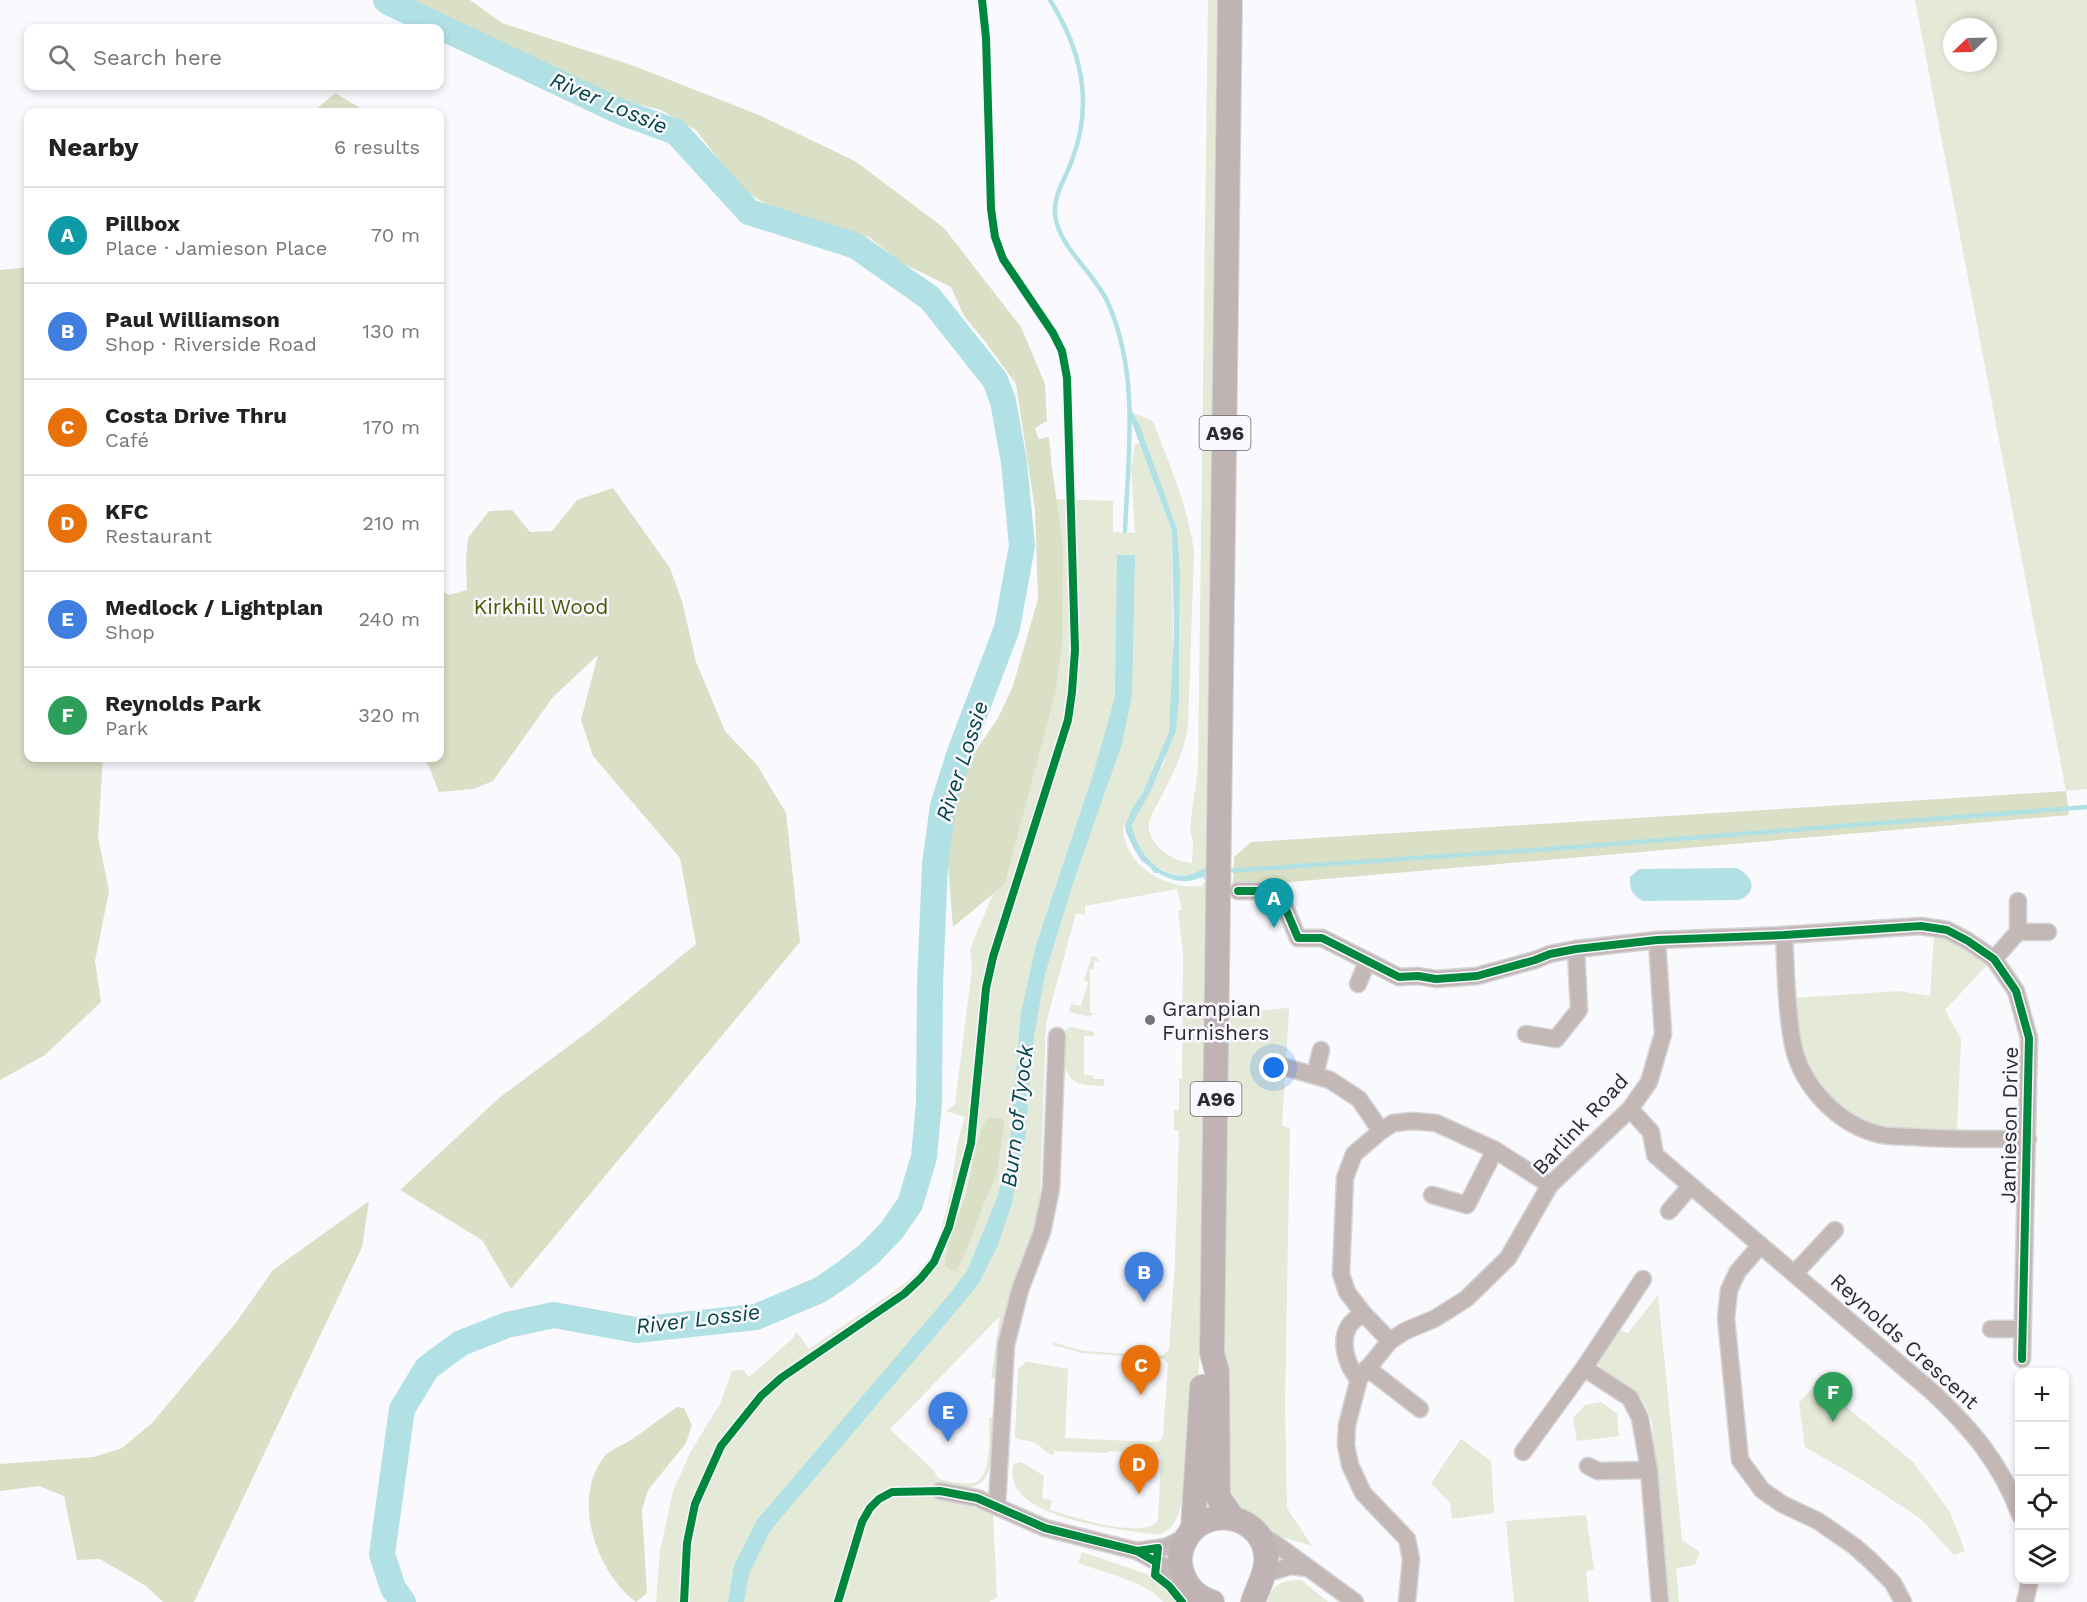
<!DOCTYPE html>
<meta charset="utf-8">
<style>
:root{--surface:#fff;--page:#f6f6f6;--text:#222;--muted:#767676;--line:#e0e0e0;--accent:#2563eb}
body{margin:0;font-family:"Work Sans",sans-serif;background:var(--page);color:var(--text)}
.controls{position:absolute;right:18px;bottom:18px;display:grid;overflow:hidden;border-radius:12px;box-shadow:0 3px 9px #0003}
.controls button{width:54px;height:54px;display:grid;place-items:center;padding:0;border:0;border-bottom:2px solid var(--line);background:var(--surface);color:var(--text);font:30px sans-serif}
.compass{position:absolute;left:1943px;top:18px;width:54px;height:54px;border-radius:50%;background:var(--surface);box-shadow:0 3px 9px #0003;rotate:247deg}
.you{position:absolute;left:1274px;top:1068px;width:21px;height:21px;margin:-15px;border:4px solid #fff;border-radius:50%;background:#1a73e8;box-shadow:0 0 0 9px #1a73e833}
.badge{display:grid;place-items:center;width:39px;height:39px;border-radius:50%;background:var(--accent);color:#fff;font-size:20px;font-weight:700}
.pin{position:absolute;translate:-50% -50px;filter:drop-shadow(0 2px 3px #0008)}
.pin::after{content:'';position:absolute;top:32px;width:21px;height:18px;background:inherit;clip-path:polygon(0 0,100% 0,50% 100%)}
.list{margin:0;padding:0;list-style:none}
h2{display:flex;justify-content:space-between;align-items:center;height:78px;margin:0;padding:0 24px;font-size:26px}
h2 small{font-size:20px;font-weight:400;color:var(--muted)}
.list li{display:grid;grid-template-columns:39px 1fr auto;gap:18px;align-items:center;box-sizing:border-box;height:96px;padding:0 24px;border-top:2px solid var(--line)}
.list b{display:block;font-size:22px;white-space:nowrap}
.list p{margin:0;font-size:20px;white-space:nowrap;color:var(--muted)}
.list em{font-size:20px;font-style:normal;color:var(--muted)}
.icon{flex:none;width:33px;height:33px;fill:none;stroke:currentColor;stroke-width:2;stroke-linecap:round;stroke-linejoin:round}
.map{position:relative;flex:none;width:2087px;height:1602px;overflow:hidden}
.search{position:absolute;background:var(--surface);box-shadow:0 3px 9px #0003;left:24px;top:24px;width:420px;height:66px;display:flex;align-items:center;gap:15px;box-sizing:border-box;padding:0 21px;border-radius:12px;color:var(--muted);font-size:22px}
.panel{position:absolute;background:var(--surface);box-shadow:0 3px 9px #0003;left:24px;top:108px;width:420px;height:654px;border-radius:12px}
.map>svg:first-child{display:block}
</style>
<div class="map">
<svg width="2087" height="1602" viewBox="0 0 2087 1602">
<rect width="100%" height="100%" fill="#faf9fd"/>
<!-- green -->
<g fill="#e5e9d8" fill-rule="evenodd">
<path d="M 1208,0 L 1218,0 L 1206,838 L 1212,852 L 1213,866 C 1203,866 1197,874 1187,875 C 1158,878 1136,850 1132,825 L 1164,763 L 1179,698 L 1180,624 L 1180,571 L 1177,529 L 1134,413 L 1153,421 C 1169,464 1188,506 1194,552 L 1188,726 C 1184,752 1173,774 1161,797 C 1158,804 1151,814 1149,822 C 1145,843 1173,863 1192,863 L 1193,841 L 1190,831 L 1191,819 L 1198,769 Z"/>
<path d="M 1915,0 L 2087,0 L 2087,789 L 2066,791 ZM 1952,27 L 1988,27 L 1988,63 L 1952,63 Z"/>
<path d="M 1135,443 L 1140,444 L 1172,531 L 1173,673 L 1169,732 L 1143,792 L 1132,809 L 1125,826 L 1123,827 C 1124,867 1167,890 1202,886 L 1206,879 L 1211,880 L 1206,1253 L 1198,1382 L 1184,1495 C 1180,1510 1176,1529 1159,1535 C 1125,1530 997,1519 1014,1464 L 1021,1462 L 1044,1476 L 1042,1498 L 1052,1500 L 1050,1510 C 1070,1516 1145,1541 1158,1520 L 1161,1458 L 1158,1454 L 1109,1451 L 1105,1453 L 1055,1451 L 1054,1455 C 1045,1454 1042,1445 1033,1442 C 1026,1439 1021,1442 1015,1437 L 1018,1369 L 1026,1362 L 1029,1362 L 1068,1369 L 1065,1438 L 1154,1442 L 1160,1441 L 1163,1436 L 1168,1364 L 1164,1359 L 1082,1353 L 1053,1345 L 1053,1342 L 1083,1351 L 1161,1356 L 1169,1350 L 1175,1261 L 1179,1131 L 1174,1130 L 1174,1110 L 1179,1110 L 1179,1079 L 1182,1079 L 1183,952 L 1178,911 L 1182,910 L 1177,889 L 1085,906 L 1085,915 L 1076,913 L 1046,1023 L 1040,1203 L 1028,1250 L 1005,1311 L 995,1378 L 991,1378 L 1000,1316 L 890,1429 L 933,1470 L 939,1479 C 949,1481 963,1485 973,1483 C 993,1478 989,1434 989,1417 L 993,1417 C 992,1437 998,1487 968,1487 C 959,1488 949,1485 939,1484 L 964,1504 L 993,1515 L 997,1597 L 989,1602 L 656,1602 L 660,1551 L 673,1491 L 691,1451 L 720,1404 L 732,1371 L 744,1370 L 749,1377 L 793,1338 L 796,1331 L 809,1349 C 829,1335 849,1321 870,1308 C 891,1293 914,1280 929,1258 C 939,1243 943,1223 947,1206 C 955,1177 954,1145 965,1117 L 946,1111 L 955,1104 L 972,969 L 970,949 L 993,894 L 1005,884 L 1055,695 L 1063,544 L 1056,499 L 1113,501 L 1113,532 L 1135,533 L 1131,468 ZM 987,1118 L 1005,1121 L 997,1174 L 984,1204 L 964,1257 L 955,1272 L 945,1255 L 964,1196 L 977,1143 Z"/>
<path d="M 1934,937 C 1956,941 1971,950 1987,965 L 1945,1010 L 1961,1039 L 1957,1131 L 1876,1127 L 1836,1105 L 1817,1085 L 1799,1045 L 1794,998 L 1899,991 L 1930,996 Z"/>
<path d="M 1092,956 L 1097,957 L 1099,961 L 1094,961 L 1094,969 L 1090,969 L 1090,1013 L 1094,1013 L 1090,1017 L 1069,1012 L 1071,1004 L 1081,1006 L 1088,982 L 1084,980 Z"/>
<path d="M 1289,1008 L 1282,1125 L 1290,1129 L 1285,1404 L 1287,1508 L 1312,1546 L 1282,1537 L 1250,1519 L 1240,1510 L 1227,1488 L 1221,1417 L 1229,1012 Z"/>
<path d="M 1071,1027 L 1094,1032 L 1094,1036 L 1084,1036 L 1084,1075 L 1093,1075 L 1094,1079 L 1104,1079 L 1104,1086 C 1095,1085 1084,1086 1076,1082 C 1059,1072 1063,1044 1066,1029 Z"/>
<path d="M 1658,1295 L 1682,1540 L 1700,1552 L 1695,1565 L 1676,1568 L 1679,1602 L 1663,1602 L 1652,1423 C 1642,1384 1622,1388 1598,1364 L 1620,1330 L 1628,1333 Z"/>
<path d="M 1817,1383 L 1913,1462 L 1950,1512 L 1965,1551 L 1954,1555 L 1921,1519 L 1862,1480 L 1805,1447 L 1799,1403 Z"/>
<path d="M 1601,1402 L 1617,1414 L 1619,1436 L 1577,1441 L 1573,1418 L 1585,1405 Z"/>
<path d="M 1461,1439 L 1491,1461 L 1494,1513 L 1452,1519 L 1450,1503 L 1431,1483 Z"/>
<path d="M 1586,1515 L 1594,1569 L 1586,1571 L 1589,1602 L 1514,1602 L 1506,1521 Z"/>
<path d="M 1082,1552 L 1144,1573 L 1161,1583 L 1180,1602 L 1163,1602 C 1148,1582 1102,1572 1078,1563 Z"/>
<path d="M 1301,1580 L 1328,1602 L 1267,1602 C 1271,1584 1284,1580 1301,1580 Z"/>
</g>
<!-- forest -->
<g fill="#dae0c6">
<path d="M 404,0 L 470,0 L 502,23 L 634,66 L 759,115 L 855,161 L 944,228 L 1021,327 L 1045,384 L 1047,421 L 1035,428 L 1039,439 L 1049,437 L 1052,468 L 1063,545 L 1062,643 L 1055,695 L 1005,884 L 953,927 L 946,842 L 962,771 L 998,718 L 1013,686 L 1038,599 L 1035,510 L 1016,384 L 987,344 L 964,316 L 951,287 L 900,262 L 869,237 L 784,215 L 741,189 L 696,130 L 661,110 L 613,98 L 557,69 Z"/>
<path d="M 335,93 L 367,112 L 313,112 Z"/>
<path d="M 28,267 L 28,758 L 103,758 L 98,837 L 109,891 L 95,961 L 101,1002 L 45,1055 L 0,1080 L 0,270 Z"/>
<path d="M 613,488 L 670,568 L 682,601 L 696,662 L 725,731 L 757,765 L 786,813 L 800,942 L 511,1289 L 482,1240 L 400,1190 L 499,1098 L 597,1025 L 696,944 L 680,858 L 593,756 L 581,720 L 598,655 L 553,697 L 493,781 L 473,789 L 439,792 L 428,764 L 421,758 L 440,758 L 440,591 L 449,595 L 467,590 L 466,559 L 468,538 L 489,511 L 512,510 L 530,532 L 552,531 L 577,500 Z"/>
<path d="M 2066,791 L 2069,815 L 1233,887 L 1234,857 L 1251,842 Z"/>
<path d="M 987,1118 L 998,1118 L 1005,1121 L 997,1174 L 984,1204 L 964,1257 L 956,1272 L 945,1267 C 945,1242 958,1218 965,1195 C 972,1169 974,1141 987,1118 Z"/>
<path d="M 369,1201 L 362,1247 L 194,1602 L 163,1602 L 146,1586 L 100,1559 L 77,1560 L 64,1496 L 39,1486 L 0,1491 L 0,1464 L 94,1457 L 122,1448 L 152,1423 L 235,1324 L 273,1270 Z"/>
<path d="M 677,1407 L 684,1408 L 692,1425 L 686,1443 L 648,1490 L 642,1510 L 647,1593 L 636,1602 C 596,1572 571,1499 604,1457 C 610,1449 623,1445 631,1440 C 647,1429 661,1418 677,1407 Z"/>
</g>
<!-- water -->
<g fill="#b1e1e4">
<path d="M 1130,407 L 1140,426 L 1177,529 L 1180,571 L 1179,698 L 1176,731 L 1152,788 L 1132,825 C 1136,850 1159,880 1188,875 C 1194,874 1200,870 1206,867 L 1205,880 L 1203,877 C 1197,878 1193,881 1188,881 C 1179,882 1165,878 1159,873 L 1154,873 L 1151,868 L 1141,860 L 1134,849 L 1126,832 L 1125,826 L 1132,809 L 1143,792 L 1169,732 L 1174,633 L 1172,531 L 1129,415 Z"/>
<path d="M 1117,555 L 1135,555 L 1132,695 L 1122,744 L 1074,880 L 1045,974 L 1034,1037 L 1025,1139 L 1011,1207 L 997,1247 L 979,1283 L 963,1303 L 770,1531 L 749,1574 L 744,1602 L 728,1602 L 734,1565 L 757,1520 L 952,1291 L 967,1271 L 997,1198 L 1006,1165 L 1011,1131 L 1021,1013 L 1036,945 L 1092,778 L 1115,697 Z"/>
<path d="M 1736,868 C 1753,875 1759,892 1739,900 L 1642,901 C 1632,894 1629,889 1630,877 L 1639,869 Z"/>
</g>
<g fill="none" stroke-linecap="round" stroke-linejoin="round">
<!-- stream -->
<g stroke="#b1e1e4" stroke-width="4.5">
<path d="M 1050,0 C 1081,49 1094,103 1072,160 C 1066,178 1053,195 1055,215 C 1059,248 1095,273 1108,303 C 1140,375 1128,455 1125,531"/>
<path d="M 1225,871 L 1535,850 L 2087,807"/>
</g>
<!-- river -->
<path stroke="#b1e1e4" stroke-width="26" d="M 386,0 L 390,3 L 621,112 L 676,132 L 749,212 L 856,246 L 930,298 L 995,380 L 1003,401 L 1014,462 L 1022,546 L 1007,628 L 960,752 L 943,806 L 935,864 L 930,985 L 929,1103 L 924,1157 L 910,1204 L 892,1230 L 869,1254 L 845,1273 L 820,1290 L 756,1317 L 636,1330 L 554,1315 L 507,1325 L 461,1343 L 427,1368 L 402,1409 L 382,1554 L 393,1588 L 403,1602"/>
<!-- minor casing -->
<g stroke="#d5d5d7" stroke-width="19">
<g id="minor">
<path d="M 1238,891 L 1269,891 L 1279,893 L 1298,938 L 1322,938 L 1399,977 L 1418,976 L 1436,979 L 1477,976 L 1535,960 L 1550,954 L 1576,949 L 1657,940 L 1784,935 L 1921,926 L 1947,930 L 1968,941 L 1994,959 L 2016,991 L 2029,1038 L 2022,1359"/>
<path d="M 2018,901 L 2018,932"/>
<path d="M 1784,935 C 1786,971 1786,1009 1793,1045 C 1802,1087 1839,1126 1882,1135 C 1892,1137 1903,1136 1914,1137 C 1952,1140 1990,1139 2028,1139"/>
<path d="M 1994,959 L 2018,932 L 2048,932"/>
<path d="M 1358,984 L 1367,962"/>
<path d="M 1526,1034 L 1556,1039 L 1579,1010 L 1576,949"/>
<path d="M 1285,1067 L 1330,1080 L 1359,1099 L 1381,1131"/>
<path d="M 1315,1075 L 1321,1050"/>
<path d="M 1630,1109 L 1651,1132 L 1655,1155 L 1930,1390 C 1970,1427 2001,1463 2020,1515"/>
<path d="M 1432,1195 L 1467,1205 L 1495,1150"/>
<path d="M 1669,1211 L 1690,1187"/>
<path d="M 1760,1246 L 1738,1271 L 1729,1290 L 1726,1318 L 1740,1460 L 1762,1490 L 1782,1504 L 1818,1521 L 1854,1546 L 1870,1560 L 1893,1583 L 1903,1602"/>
<path d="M 1794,1274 L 1835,1230"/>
<path d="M 1991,1329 L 2022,1329"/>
<path d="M 1390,1341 L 1363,1313 L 1347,1292 L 1341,1274 L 1345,1178 L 1354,1154 L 1381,1131 L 1393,1123 L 1412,1121 L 1436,1123 L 1495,1150 L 1550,1185"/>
<path d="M 1367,1368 L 1420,1409"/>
<path d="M 1584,1368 L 1630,1398 L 1640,1418 L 1649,1470"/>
<path d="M 1359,1379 C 1347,1367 1339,1342 1349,1326 C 1352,1321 1358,1317 1363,1313"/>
<path d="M 1523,1452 L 1584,1368 L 1643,1279"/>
<path d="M 1588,1466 L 1598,1471 L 1649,1470 L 1660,1602"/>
<path d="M 940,1491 L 977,1498 L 1045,1528 L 1137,1551 L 1166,1567 L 1186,1583"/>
<path d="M 997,1505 L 1006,1345 L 1020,1290 L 1042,1232 L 1051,1189 L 1057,1036"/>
<path d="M 1258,1533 L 1277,1545 L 1355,1602"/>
<path d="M 1137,1551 L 1166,1547 L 1186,1537"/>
<path d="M 1264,1574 L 1291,1566 L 1308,1568"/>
<path d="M 1407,1602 L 1411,1559 L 1407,1539 L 1363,1493 L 1350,1465 L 1346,1445 L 1347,1425 L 1359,1379 L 1390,1341 L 1405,1331 L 1434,1319 L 1466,1299 L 1508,1258 L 1550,1185 L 1630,1109 L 1649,1082 L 1663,1034 L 1657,940"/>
<path d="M 2025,1602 L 2030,1580"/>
</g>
</g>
<!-- highway casing -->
<g stroke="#d5d5d7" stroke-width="26">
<g id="highway">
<path d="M 1230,0 L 1212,1353 L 1217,1372 L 1218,1497 L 1232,1517"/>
<path d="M 1193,1528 L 1202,1387"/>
<path d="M 1212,1602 C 1198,1598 1188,1589 1183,1575 C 1179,1565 1179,1553 1184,1543 C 1202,1500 1270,1515 1266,1563 C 1265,1576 1257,1589 1253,1602"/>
</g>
</g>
<!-- minor -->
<use href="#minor" stroke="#c4b8b7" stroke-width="16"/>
<!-- highway -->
<use href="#highway" stroke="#bfb3b3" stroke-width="24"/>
<!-- cycleway casing -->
<g stroke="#f9f8fe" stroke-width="11">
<g id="cycleway">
<path d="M 1238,891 L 1269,891 L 1279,893 L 1298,938 L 1322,938 L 1399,977 L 1418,976 L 1436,979 L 1477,976 L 1535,960 L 1550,954 L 1576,949 L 1657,940 L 1784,935 L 1921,926 L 1947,930 L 1968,941 L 1994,959 L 2016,991 L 2029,1038 L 2022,1359"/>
<path d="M 1137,1551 L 1158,1548 L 1155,1575 L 1169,1586 L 1182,1602"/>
<path d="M 684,1602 L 687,1543 L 695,1504 L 721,1446 L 761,1396 L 781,1378 L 904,1294 L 921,1278 L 934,1262 L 949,1227 L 971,1143 L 986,988 L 993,957 L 1068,720 L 1072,692 L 1075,650 L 1067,378 L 1062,351 L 1053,333 L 1003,259 L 995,237 L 991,209 L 986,38 L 982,0"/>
<path d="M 838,1602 L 862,1522 L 870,1508 L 879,1499 L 892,1492 L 940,1491 L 977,1498 L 1045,1528 L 1137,1551 L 1156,1562"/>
</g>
</g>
<!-- cycleway -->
<use href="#cycleway" stroke="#00873e" stroke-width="8"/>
</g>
<!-- markers -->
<circle fill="#757378" stroke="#f9f8fe" stroke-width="2" cx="1150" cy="1020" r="6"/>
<g text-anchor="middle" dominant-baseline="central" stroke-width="5" stroke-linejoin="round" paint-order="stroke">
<!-- shield labels -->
<g fill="#f9f8fe" stroke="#6a686e" stroke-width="1.5">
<rect x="1199.5" y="416" width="51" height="34" rx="4.5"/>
<rect x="1190.5" y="1082" width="51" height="34" rx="4.5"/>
</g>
<g font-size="20" font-weight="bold" fill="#2d2b31">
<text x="1225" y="433">A96</text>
<text x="1216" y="1099">A96</text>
</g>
<!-- park labels -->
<g font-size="21" fill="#4a5501" stroke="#f9f8fe">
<text x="541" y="606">Kirkhill Wood</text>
</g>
<!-- poi labels -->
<g font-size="21" fill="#2d2b31" stroke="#f9f8fe" text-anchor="start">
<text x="1162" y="1008">Grampian<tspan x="1162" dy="24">Furnishers</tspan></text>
</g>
<!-- street labels -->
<g font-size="21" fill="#2d2b31" stroke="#f9f8fe">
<text transform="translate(1580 1124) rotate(-47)">Barlink Road</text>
<text transform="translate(2009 1125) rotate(-89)">Jamieson Drive</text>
<text transform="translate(1905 1341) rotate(42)">Reynolds Crescent</text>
</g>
<!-- water labels -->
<g font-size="22" font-style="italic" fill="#044648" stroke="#f9f8fe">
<text transform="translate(609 103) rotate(23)">River Lossie</text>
<text transform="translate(962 761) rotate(-72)">River Lossie</text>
<text transform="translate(1017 1116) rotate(-83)">Burn of Tyock</text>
<text transform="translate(698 1319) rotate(-7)">River Lossie</text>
</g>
</g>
</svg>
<div class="controls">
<button>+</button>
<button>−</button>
<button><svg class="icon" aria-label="locate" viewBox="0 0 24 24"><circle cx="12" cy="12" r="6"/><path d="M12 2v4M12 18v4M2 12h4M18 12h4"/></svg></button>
<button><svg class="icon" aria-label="layers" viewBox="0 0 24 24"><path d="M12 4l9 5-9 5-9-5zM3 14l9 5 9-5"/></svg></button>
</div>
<svg class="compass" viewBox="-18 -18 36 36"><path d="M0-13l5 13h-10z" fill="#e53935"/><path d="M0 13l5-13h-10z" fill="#767676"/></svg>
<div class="you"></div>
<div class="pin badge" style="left:1274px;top:928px;background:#0f9aa8">A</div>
<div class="pin badge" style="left:1144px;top:1302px;background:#3f7fe0">B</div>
<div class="pin badge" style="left:1141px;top:1395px;background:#e8710a">C</div>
<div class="pin badge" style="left:1139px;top:1494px;background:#e8710a">D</div>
<div class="pin badge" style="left:948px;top:1442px;background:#3f7fe0">E</div>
<div class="pin badge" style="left:1833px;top:1422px;background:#2e9e5b">F</div>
<div class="search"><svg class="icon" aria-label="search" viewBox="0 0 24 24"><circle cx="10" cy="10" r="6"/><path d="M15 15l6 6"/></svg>Search here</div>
<section class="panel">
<h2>Nearby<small>6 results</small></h2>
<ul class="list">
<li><span class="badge" style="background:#0f9aa8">A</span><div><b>Pillbox</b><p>Place · Jamieson Place</p></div><em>70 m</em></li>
<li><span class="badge" style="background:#3f7fe0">B</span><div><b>Paul Williamson</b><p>Shop · Riverside Road</p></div><em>130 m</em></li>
<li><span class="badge" style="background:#e8710a">C</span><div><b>Costa Drive Thru</b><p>Café</p></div><em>170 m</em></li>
<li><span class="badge" style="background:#e8710a">D</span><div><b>KFC</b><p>Restaurant</p></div><em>210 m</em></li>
<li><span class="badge" style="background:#3f7fe0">E</span><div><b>Medlock / Lightplan</b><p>Shop</p></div><em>240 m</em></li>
<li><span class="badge" style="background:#2e9e5b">F</span><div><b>Reynolds Park</b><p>Park</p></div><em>320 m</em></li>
</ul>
</section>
</div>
